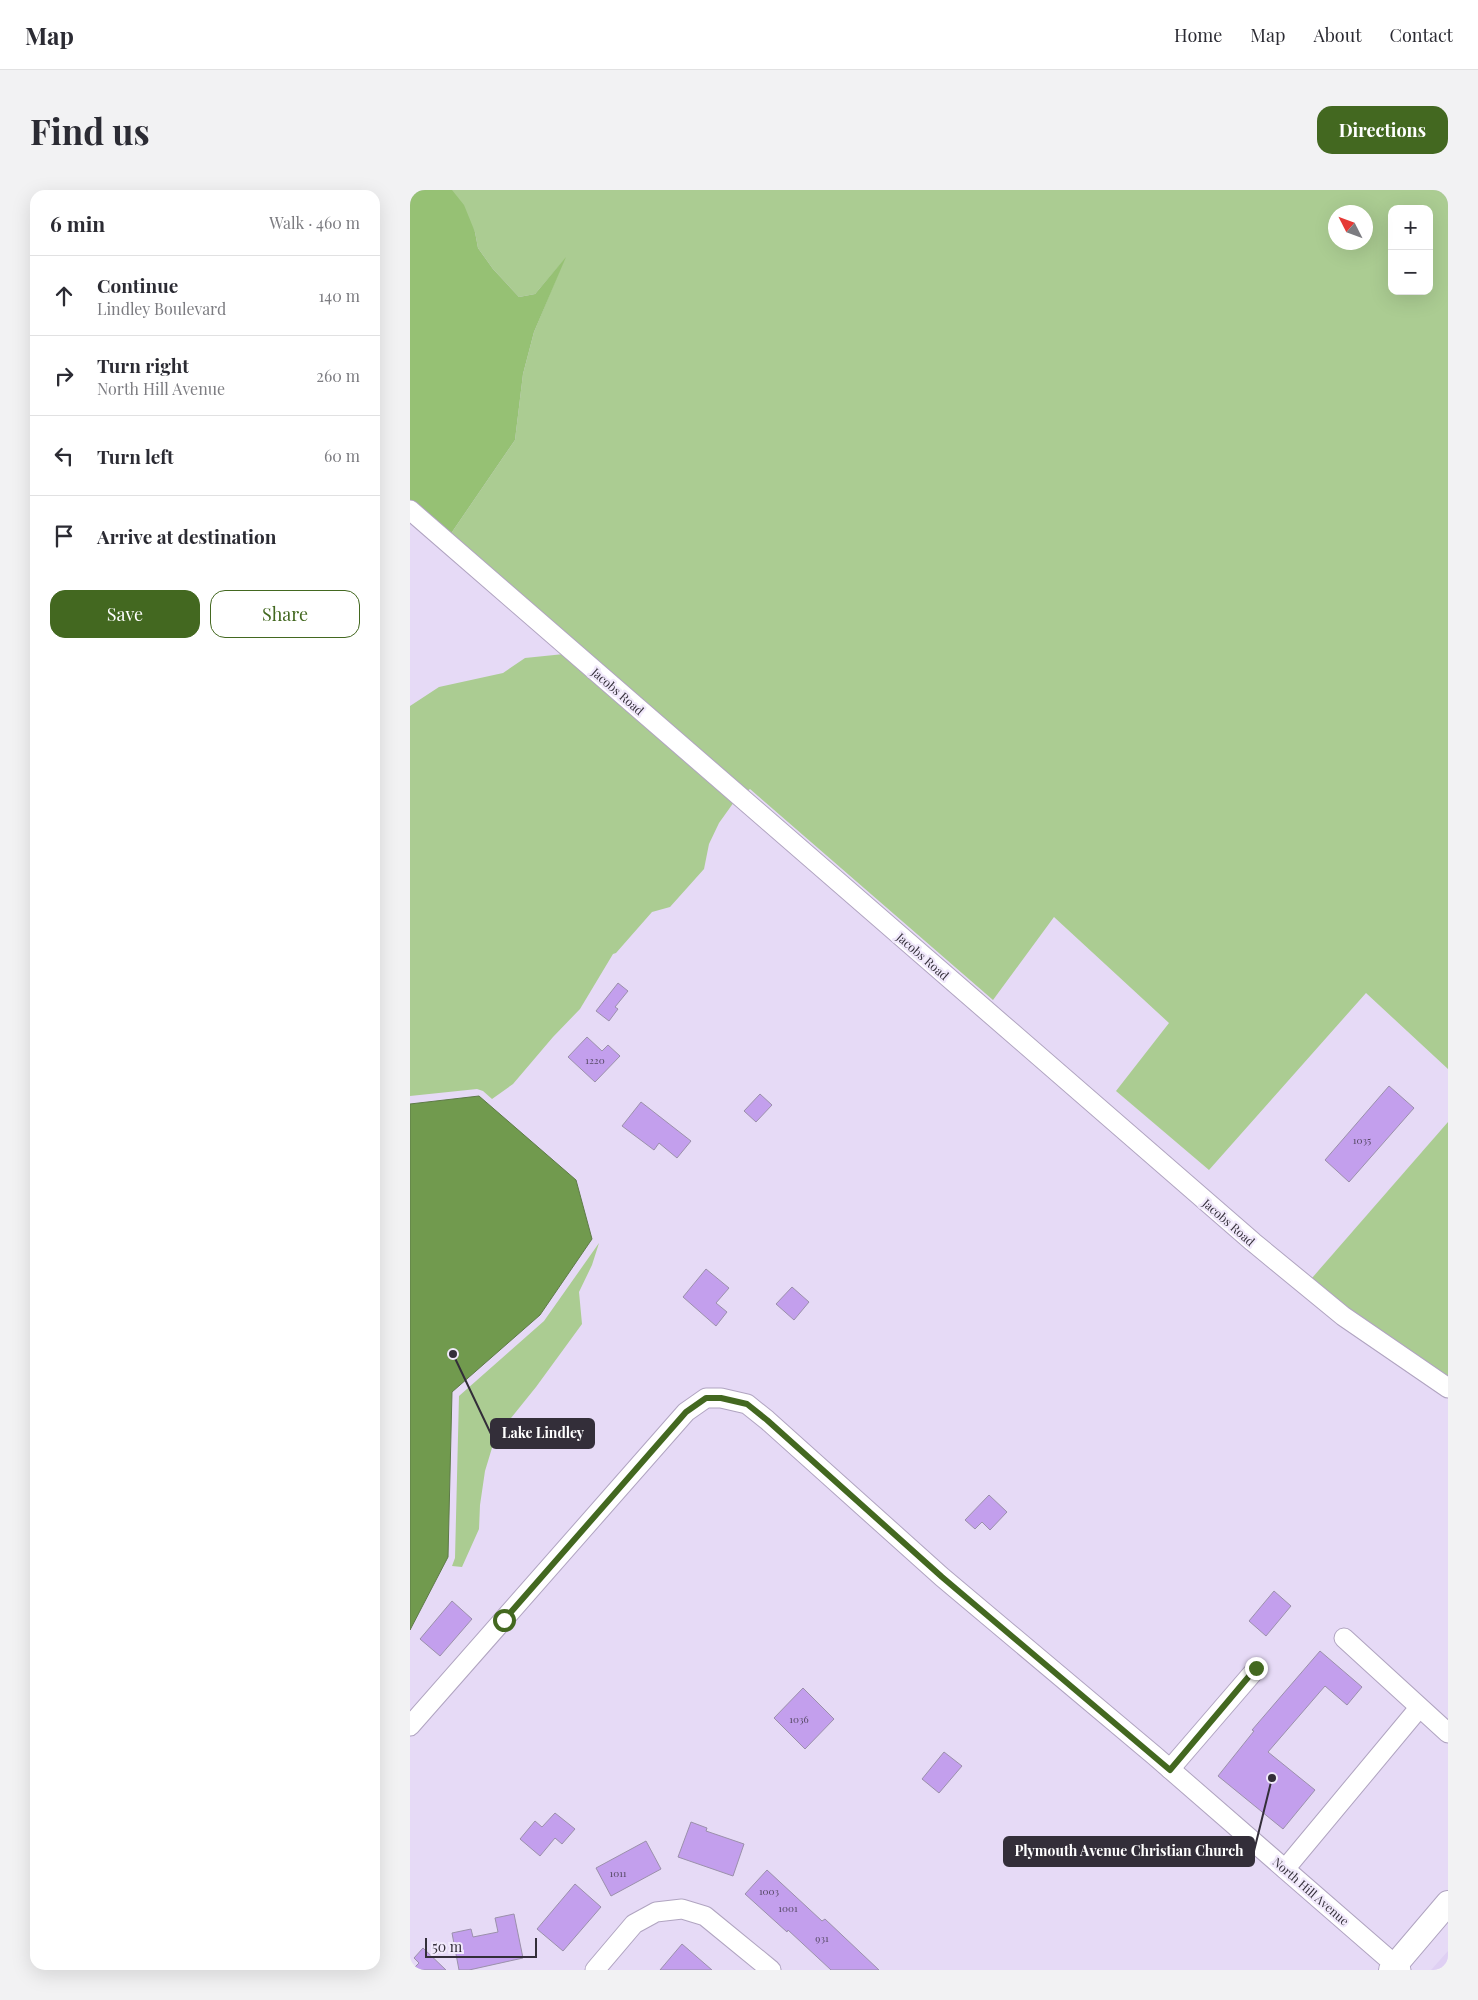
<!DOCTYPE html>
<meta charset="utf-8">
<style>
:root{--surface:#fff;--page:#f2f2f3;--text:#2b2b33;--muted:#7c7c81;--line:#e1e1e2;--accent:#436820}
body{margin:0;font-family:"Playfair Display",serif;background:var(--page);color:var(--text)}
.controls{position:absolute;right:15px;top:15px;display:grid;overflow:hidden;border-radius:10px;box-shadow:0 5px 20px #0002}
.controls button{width:45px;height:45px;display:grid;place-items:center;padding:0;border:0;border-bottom:1px solid var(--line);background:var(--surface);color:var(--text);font:25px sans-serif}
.compass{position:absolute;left:918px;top:15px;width:45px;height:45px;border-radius:50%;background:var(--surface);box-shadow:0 5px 20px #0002;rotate:312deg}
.scale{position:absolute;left:15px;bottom:12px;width:112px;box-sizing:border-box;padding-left:5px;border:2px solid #332e39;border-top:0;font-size:14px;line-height:18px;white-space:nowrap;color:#332e39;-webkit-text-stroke:4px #f1e9fb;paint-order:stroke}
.stop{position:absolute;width:15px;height:15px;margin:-11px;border:4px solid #436820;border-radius:50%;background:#fff}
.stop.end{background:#436820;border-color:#fff;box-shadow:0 1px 5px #0008}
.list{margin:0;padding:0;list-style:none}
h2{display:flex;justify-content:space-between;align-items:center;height:65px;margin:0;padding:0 20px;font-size:21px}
h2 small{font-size:16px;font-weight:400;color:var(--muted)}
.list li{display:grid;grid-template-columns:32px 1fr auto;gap:15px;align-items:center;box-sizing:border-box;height:80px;padding:0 20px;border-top:1px solid var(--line)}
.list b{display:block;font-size:19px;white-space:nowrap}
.list p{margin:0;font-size:16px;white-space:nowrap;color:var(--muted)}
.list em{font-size:16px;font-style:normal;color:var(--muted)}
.actions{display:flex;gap:10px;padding:15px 20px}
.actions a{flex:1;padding:11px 0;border:1px solid var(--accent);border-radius:15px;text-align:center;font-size:18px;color:var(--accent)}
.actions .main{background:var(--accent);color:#fff}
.icon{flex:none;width:28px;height:28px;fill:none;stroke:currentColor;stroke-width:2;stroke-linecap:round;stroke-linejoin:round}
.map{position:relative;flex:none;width:1038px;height:1780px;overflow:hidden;border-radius:15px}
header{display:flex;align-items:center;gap:30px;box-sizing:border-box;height:70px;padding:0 25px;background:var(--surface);border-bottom:1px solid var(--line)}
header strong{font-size:24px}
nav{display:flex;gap:28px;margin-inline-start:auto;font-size:18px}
.intro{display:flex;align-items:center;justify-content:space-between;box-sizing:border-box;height:120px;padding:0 30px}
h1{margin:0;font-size:35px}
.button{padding:12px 22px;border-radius:15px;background:var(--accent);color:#fff;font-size:18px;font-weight:700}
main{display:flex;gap:30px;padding:0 30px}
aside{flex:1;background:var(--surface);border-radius:15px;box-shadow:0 5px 20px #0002}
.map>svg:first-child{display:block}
</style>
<header>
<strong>Map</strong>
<nav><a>Home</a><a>Map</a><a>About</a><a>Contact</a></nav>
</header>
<div class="intro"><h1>Find us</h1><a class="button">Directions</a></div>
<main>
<aside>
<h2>6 min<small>Walk · 460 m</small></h2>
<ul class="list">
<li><svg class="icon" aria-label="ahead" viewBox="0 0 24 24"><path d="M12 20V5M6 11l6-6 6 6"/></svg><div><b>Continue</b><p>Lindley Boulevard</p></div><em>140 m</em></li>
<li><svg class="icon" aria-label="right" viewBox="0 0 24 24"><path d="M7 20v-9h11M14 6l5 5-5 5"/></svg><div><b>Turn right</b><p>North Hill Avenue</p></div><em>260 m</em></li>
<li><svg class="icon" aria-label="left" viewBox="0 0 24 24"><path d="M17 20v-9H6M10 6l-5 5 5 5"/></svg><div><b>Turn left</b></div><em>60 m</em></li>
<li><svg class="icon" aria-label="arrive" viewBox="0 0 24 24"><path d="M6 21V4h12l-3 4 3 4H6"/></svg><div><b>Arrive at destination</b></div></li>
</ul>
<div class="actions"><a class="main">Save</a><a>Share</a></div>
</aside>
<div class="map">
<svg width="1038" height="1780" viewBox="0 0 1038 1780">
<rect width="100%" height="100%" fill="#e6daf6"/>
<!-- built -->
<path fill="#dfd0f3" d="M 1038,1761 L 1038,1780 L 1021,1780 Z"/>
<!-- green -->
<g fill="#abcc92" fill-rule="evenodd">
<path d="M 41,0 L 1038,0 L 1038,879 L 956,803 L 799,980 L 706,901 L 759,833 L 644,727 L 583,810 L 340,599 L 336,602 L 40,345 L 105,250 L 113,184 L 124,142 L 154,70 L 125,104 L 109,107 L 83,79 L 68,58 L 65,42 ZM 982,19 L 1019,19 L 1019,101 L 982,101 ZM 926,22 L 956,22 L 956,52 L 926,52 Z"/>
<path d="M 154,464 L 324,612 L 309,633 L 299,654 L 294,679 L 260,717 L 242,722 L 206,763 L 203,764 L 170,819 L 143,847 L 103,894 L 82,909 L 73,901 L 67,899 L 0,906 L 0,516 L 29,497 L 93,483 L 115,468 Z"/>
<path d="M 1038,932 L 1038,1186 L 943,1124 L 902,1088 Z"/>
<path d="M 189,1053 L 182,1075 L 169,1102 L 172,1134 L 126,1197 L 85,1248 L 75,1281 L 70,1315 L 69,1339 L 52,1377 L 42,1376 L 45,1368 L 49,1206 L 134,1131 Z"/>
</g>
<!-- forest -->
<path fill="#96c174" d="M 0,0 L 42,0 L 54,15 L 65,42 L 68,58 L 83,79 L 109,107 L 125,104 L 156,67 L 124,142 L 113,184 L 105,250 L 40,345 L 0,310 Z"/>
<!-- water -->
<path fill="#719a4e" stroke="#5e7a48" d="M 69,906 L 166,990 L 182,1049 L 130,1125 L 42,1202 L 38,1367 L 0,1440 L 0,914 Z"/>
<!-- building -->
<g fill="#c39fed" stroke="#9b90ab">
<path d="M 208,793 L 218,801 L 205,817 L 208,819 L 199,831 L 186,821 Z"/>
<path d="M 177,847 L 192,861 L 198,855 L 210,866 L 185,892 L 158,867 Z"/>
<path d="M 979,896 L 1004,918 L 939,992 L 915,970 Z"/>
<path d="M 350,904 L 362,915 L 346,932 L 334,921 Z"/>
<path d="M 231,912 L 281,951 L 267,968 L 249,953 L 244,960 L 212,936 Z"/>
<path d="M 296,1079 L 319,1098 L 306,1113 L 317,1122 L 306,1136 L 273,1107 Z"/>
<path d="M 382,1097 L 399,1112 L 384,1130 L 366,1114 Z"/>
<path d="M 579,1305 L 597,1322 L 580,1340 L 572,1332 L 565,1339 L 555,1330 Z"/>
<path d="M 864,1401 L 881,1416 L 856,1446 L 839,1431 Z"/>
<path d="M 42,1411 L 62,1429 L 30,1466 L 10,1449 Z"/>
<path d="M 910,1461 L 952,1497 L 937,1515 L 915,1496 L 858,1562 L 905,1600 L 873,1639 L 808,1586 L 844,1541 L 842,1540 Z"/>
<path d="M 393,1498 L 424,1529 L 395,1559 L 364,1528 Z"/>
<path d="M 534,1562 L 552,1576 L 529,1603 L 512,1589 Z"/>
<path d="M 145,1623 L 165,1639 L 152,1654 L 145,1648 L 130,1666 L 110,1649 L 125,1631 L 132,1637 Z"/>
<path d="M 281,1632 L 297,1638 L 296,1641 L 334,1654 L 323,1686 L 268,1667 Z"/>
<path d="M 236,1651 L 251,1679 L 201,1706 L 186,1678 Z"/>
<path d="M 357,1680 L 412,1731 L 415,1729 L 469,1780 L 421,1780 L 378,1740 L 377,1742 L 335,1704 Z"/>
<path d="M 165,1694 L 191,1717 L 153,1761 L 127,1739 Z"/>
<path d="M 104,1724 L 113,1768 L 59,1780 L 49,1780 L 42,1743 L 61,1739 L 63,1747 L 88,1742 L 85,1728 Z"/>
<path d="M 272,1754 L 302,1780 L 250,1780 Z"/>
<path d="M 13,1758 L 36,1780 L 2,1780 L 9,1773 L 4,1768 Z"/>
</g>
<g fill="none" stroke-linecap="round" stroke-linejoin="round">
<!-- minor casing -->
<g stroke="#b0a4c0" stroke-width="21">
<g id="minor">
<path d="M 0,320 L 843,1052 L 933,1126 L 1038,1198"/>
<path d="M 934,1448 L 1038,1543"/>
<path d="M 0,1536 L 276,1222 L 296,1208 L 311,1208 L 337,1214 L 357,1230 L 532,1387 L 745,1566 L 991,1780"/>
<path d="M 760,1579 L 847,1478"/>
<path d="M 875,1679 L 1009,1518"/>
<path d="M 185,1780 L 224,1734 L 246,1722 L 272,1719 L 295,1726 L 361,1780"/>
</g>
</g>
<!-- major casing -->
<g stroke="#b0a4c0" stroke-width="26">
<path id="major" d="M 981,1780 L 1038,1713"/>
</g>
<!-- minor -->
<use href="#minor" stroke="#fff" stroke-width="19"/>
<!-- major -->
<use href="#major" stroke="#fff" stroke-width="24"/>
</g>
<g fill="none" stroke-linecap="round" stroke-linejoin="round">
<!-- route -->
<path stroke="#436820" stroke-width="6" d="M 94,1430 L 276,1222 L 296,1208 L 311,1208 L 337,1214 L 357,1230 L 532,1387 L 760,1580 L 846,1478"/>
</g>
<g text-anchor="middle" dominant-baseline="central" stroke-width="4.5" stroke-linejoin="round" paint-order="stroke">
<!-- number labels -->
<g font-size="10" fill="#574a66">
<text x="185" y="870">1220</text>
<text x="952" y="950">1035</text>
<text x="389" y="1529">1036</text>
<text x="208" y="1683">1011</text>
<text x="359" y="1701">1003</text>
<text x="378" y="1718">1001</text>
<text x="412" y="1748">931</text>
</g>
<!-- street labels -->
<g font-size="12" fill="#332e39" stroke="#f1e9fb">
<text transform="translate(208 501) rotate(41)">Jacobs Road</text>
<text transform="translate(513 766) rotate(41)">Jacobs Road</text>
<text transform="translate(819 1032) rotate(41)">Jacobs Road</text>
<text transform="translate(901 1701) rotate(41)">North Hill Avenue</text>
</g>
</g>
<!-- callouts -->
<path fill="none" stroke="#332e39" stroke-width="2" d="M43 1164L81 1244M862 1588L844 1661"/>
<g fill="#332e39" stroke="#f1e9fb" stroke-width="2">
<circle cx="43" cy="1164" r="5"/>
<circle cx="862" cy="1588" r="5"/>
</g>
<g fill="#332e39" stroke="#332e39" stroke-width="2">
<rect x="81" y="1229" width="103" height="29" rx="5"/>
<rect x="594" y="1647" width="250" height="29" rx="5"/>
</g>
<g font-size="14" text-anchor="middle" font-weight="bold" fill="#fff">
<text x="133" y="1248">Lake Lindley</text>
<text x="719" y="1666">Plymouth Avenue Christian Church</text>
</g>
</svg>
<div class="controls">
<button>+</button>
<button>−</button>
</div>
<svg class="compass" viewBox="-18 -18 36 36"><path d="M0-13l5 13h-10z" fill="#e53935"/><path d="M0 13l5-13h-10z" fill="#7c7c81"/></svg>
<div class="scale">50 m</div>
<div class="stop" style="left:94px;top:1430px"></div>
<div class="stop end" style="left:846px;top:1478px"></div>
</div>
</main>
